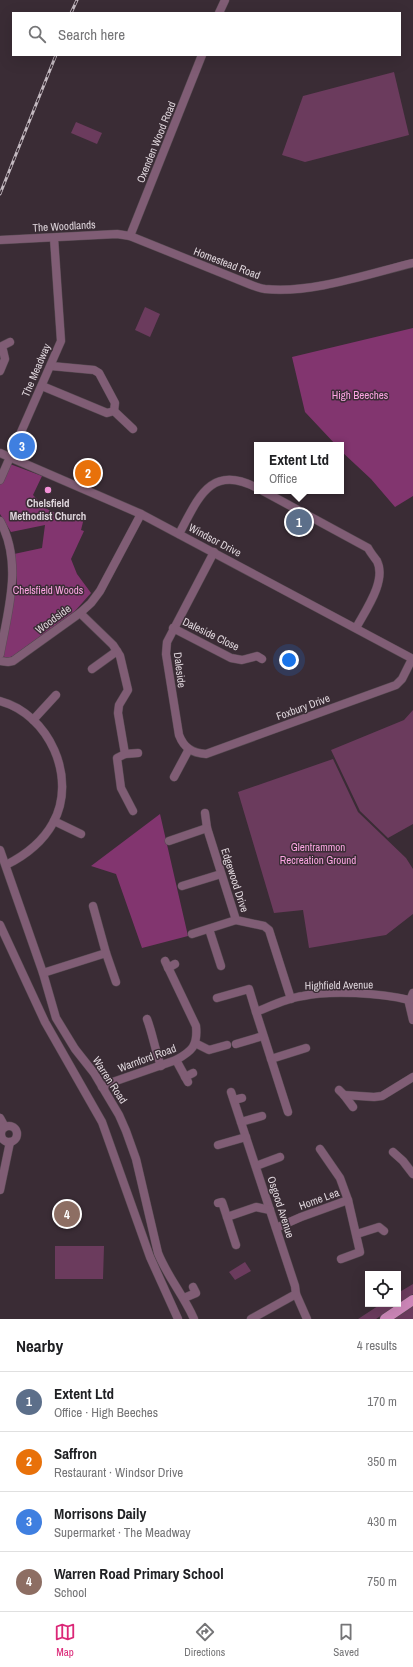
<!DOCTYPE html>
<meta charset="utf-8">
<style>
:root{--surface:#fff;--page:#f6f6f6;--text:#202124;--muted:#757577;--line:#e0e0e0;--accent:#db2777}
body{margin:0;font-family:"Archivo Narrow",sans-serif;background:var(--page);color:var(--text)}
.controls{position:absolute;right:12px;bottom:12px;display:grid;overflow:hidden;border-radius:0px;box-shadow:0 4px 16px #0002}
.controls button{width:36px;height:36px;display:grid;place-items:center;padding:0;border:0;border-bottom:1px solid var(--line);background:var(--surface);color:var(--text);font:20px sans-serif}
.you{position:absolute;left:289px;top:660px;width:14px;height:14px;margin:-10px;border:3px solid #fff;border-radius:50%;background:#1a73e8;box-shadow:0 0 0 6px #1a73e833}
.badge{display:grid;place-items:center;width:26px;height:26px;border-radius:50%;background:var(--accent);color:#fff;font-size:13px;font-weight:700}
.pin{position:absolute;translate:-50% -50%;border:2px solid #fff;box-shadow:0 1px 4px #0006}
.popup{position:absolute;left:254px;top:442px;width:90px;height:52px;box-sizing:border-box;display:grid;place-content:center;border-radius:0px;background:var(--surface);filter:drop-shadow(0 1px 3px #0005);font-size:13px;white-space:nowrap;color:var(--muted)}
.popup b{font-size:15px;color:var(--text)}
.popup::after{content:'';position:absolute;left:50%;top:100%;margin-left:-8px;border:8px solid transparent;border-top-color:var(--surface)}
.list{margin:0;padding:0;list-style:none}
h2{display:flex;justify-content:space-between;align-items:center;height:52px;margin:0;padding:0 16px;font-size:17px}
h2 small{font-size:13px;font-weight:400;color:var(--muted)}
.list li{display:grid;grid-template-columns:26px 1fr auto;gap:12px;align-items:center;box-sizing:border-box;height:60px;padding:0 16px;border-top:1px solid var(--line)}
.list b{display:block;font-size:15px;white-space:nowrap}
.list p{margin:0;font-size:13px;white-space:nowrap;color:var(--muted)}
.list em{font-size:13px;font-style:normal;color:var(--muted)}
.icon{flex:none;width:22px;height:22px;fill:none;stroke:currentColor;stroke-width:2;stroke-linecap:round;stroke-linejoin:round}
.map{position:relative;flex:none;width:413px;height:1319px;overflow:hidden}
.search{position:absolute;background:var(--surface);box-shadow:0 4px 16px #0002;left:12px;right:12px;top:12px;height:44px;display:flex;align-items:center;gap:10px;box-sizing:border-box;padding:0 14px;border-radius:0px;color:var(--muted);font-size:15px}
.sheet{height:292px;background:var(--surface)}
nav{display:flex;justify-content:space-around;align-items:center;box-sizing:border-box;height:56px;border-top:1px solid var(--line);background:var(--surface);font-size:11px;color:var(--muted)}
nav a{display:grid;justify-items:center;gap:2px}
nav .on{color:var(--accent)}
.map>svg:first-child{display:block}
</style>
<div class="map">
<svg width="413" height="1319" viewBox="0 0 413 1319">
<rect width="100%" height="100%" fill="#3a2c35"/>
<!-- green -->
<g fill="#6b3b5d">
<path d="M 394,72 L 409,135 L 305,162 L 282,155 L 303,96 Z"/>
<path d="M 76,122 L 102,133 L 97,144 L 71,133 Z"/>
<path d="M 145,307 L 160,314 L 150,337 L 135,330 Z"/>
<path d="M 413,710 L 413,824 L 388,838 L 360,811 L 331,750 L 404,720 Z"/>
<path d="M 333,759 L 358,812 L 406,858 L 413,869 L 413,914 L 386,935 L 309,948 L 303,910 L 274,913 L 238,792 Z"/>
<path d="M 55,1246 L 104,1246 L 103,1279 L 55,1279 Z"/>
<path d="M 245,1262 L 251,1271 L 235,1280 L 229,1272 Z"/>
<path d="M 413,1284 L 413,1294 L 376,1319 L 358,1319 L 381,1304 L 398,1304 L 398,1293 Z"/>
<path d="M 413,1303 L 413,1319 L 390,1319 Z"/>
</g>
<!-- forest -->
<g fill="#82356f">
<path d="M 413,328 L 413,496 L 395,507 L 371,479 L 341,451 L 341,445 L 336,445 L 305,412 L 292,357 Z"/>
<path d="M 10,464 L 42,476 L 33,495 L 45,508 L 65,518 L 82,515 L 83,522 L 81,530 L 84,531 L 71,559 L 77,574 L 91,593 L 75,611 L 13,656 L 8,658 L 2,656 L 17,584 L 14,554 L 42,548 L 45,525 L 11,532 L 0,514 L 0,485 Z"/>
<path d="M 160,814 L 188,936 L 142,948 L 116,874 L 91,866 Z"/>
</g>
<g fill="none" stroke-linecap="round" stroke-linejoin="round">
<!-- minor casing -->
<g stroke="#584b53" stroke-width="9">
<g id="minor">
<path d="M 219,13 L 225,0"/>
<path d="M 130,236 L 202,55"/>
<path d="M 0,240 L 117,234 L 130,236 L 244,282 C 251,285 258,288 265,289 C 311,294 368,274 413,263"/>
<path d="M 0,371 L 5,359 L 2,346 L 10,342"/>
<path d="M 42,386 L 107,413 L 114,411 L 115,403 L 99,373 L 94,370 L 51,366"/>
<path d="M 114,411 L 133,429"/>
<path d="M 0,453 L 141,514 L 413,659"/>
<path d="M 0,480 L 61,341 L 54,238"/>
<path d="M 263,491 L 368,548 C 370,552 374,557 377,561 C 387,581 365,611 356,628"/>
<path d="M 0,521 C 23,563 8,610 0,654"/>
<path d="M 179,534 C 198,499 210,463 257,488"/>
<path d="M 214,552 L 167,642 L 166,654 L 179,735 C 184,748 192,753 206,754 L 396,685 L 402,679 L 412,659"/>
<path d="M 80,613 L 113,645 L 120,656 L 128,690 L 119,705 L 118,713 L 125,754"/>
<path d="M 173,628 L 231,658 L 242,660 L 257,656 L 262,659"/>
<path d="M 0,661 L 8,662 L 13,661 L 80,613 L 91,603 L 100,591 L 141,514"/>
<path d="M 92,669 L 117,651"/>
<path d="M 0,701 C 49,714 78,778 53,823 C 42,843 26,855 6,865"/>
<path d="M 33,720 L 56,695"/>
<path d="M 174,777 L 189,749"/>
<path d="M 133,811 L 121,788 L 117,758 L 125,754 L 138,753"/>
<path d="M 205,813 L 207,828 L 236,920 L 264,926 L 269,930 L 291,999"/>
<path d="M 54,821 L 81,834"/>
<path d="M 169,841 L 207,828"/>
<path d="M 0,850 L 43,973 L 56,1018 L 75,1049 L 94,1073 L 119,1115 L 126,1131 L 136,1159 L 158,1253 C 167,1276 184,1296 194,1319"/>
<path d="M 182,886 L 221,874"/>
<path d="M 93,906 L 106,953"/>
<path d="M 0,925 L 45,1022 L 102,1122 L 150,1257 L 178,1319"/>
<path d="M 209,929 L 221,966"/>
<path d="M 192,934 L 236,920"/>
<path d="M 168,968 L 175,964"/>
<path d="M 43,973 L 106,953 L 116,982"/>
<path d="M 413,993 L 409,1003 L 413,1020"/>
<path d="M 217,998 L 249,989 L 256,1012"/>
<path d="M 147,1019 C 153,1035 155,1050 161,1066"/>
<path d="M 195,1043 L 209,1050 L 227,1045"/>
<path d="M 236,1044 L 263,1036"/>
<path d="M 271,1059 L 306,1048"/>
<path d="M 176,1060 L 188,1082"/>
<path d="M 185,1077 L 193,1073"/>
<path d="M 102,1087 L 110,1083 L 176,1060 C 192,1051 198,1046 196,1026 L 165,961"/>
<path d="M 339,1090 L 344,1095 L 353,1107"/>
<path d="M 231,1092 L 295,1286 L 296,1294 L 307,1319"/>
<path d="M 344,1095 L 374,1097 L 382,1096 L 413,1077"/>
<path d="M 234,1100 L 242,1098"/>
<path d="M 288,1112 L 256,1012 C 271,1006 287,998 303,996 C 331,990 381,993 409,1000"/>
<path d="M 0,1118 L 5,1127"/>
<path d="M 241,1122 L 262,1116"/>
<circle cx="9" cy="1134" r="8"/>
<path d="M 218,1145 L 246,1137"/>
<path d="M 320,1149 L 340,1178 L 348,1200 L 360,1252 L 341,1259"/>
<path d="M 393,1152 L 403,1161 L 413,1174"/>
<path d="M 256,1166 L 280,1157"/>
<path d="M 0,1190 L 10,1142"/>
<path d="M 218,1203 L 222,1202 L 227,1217"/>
<path d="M 276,1228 L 301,1217 L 348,1200"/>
<path d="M 357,1234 L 379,1227 L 384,1231"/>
<path d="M 236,1245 L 227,1217 L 256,1207 L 270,1210"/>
<path d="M 184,1298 L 196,1293 L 193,1287"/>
<path d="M 251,1319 L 296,1294"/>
</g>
</g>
<!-- major casing -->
<g stroke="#584b53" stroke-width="11">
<path id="major" d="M 385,1319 L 413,1300"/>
</g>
<!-- minor -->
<use href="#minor" stroke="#805d75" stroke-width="8"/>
<!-- major -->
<use href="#major" stroke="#ce87b9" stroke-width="10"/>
<!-- rail casing -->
<g stroke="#c3b9c0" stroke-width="3">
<g id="rail">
<path d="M 71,13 L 77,0"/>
<path d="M 0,194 L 56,55"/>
</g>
</g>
<!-- rail -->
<use href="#rail" stroke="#3a2c35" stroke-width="1.5" stroke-dasharray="4.5" stroke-linecap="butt"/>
</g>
<!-- markers -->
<circle fill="#f291d7" stroke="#3a2c35" stroke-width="1.5" cx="48" cy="490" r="4"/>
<g text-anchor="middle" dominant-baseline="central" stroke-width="3" stroke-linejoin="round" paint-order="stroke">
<!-- street labels -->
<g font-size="11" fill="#dfd6dc" stroke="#3a2c35">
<text transform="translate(156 142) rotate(-68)">Oxenden Wood Road</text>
<text transform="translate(64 226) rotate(-3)">The Woodlands</text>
<text transform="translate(227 263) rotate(21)">Homestead Road</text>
<text transform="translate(36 370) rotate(-67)">The Meadway</text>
<text transform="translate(215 540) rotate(28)">Windsor Drive</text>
<text transform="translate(53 619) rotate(-36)">Woodside</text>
<text transform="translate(211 634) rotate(26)">Daleside Close</text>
<text transform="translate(180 670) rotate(83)">Daleside</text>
<text transform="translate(303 707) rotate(-20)">Foxbury Drive</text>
<text transform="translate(235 880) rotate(72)">Edgewood Drive</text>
<text transform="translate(339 985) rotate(-1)">Highfield Avenue</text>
<text transform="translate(147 1058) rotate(-20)">Warnford Road</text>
<text transform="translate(110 1080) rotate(57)">Warren Road</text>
<text transform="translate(319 1199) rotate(-20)">Home Lea</text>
<text transform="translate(281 1207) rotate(72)">Osgood Avenue</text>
</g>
<!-- park labels -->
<g font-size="11" fill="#fca5e2" stroke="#3a2c35">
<text x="360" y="395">High Beeches</text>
<text x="48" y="590">Chelsfield Woods</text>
<text x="318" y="847">Glentrammon<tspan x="318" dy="13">Recreation Ground</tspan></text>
</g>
<!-- poi labels -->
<g font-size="11" font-weight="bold" fill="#dfd6dc" stroke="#3a2c35">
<text x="48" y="503">Chelsfield<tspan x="48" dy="13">Methodist Church</tspan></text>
</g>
</g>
</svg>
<div class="controls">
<button><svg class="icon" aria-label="locate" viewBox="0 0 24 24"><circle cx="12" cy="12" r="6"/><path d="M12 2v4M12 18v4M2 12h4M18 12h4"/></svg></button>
</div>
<div class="you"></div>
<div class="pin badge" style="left:299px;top:522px;background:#5c6f8a">1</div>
<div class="popup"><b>Extent Ltd</b>Office</div>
<div class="pin badge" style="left:88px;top:473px;background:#e8710a">2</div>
<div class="pin badge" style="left:22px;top:446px;background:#3f7fe0">3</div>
<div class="pin badge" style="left:67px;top:1214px;background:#8d6e63">4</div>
<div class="search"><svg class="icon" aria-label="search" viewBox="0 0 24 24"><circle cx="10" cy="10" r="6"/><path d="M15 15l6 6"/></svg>Search here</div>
</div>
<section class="sheet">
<h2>Nearby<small>4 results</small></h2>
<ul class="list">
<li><span class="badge" style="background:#5c6f8a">1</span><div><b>Extent Ltd</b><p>Office · High Beeches</p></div><em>170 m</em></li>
<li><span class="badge" style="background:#e8710a">2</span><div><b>Saffron</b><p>Restaurant · Windsor Drive</p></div><em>350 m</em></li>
<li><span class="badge" style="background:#3f7fe0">3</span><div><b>Morrisons Daily</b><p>Supermarket · The Meadway</p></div><em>430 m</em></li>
<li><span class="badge" style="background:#8d6e63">4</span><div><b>Warren Road Primary School</b><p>School</p></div><em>750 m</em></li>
</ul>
</section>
<nav>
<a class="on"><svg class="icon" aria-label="map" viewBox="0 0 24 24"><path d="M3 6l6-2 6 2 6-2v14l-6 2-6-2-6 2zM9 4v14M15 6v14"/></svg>Map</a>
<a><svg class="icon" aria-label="directions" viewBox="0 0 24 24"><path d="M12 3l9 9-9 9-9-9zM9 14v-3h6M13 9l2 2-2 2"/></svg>Directions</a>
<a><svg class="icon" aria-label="saved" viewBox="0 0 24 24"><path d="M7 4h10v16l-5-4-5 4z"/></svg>Saved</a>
</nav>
